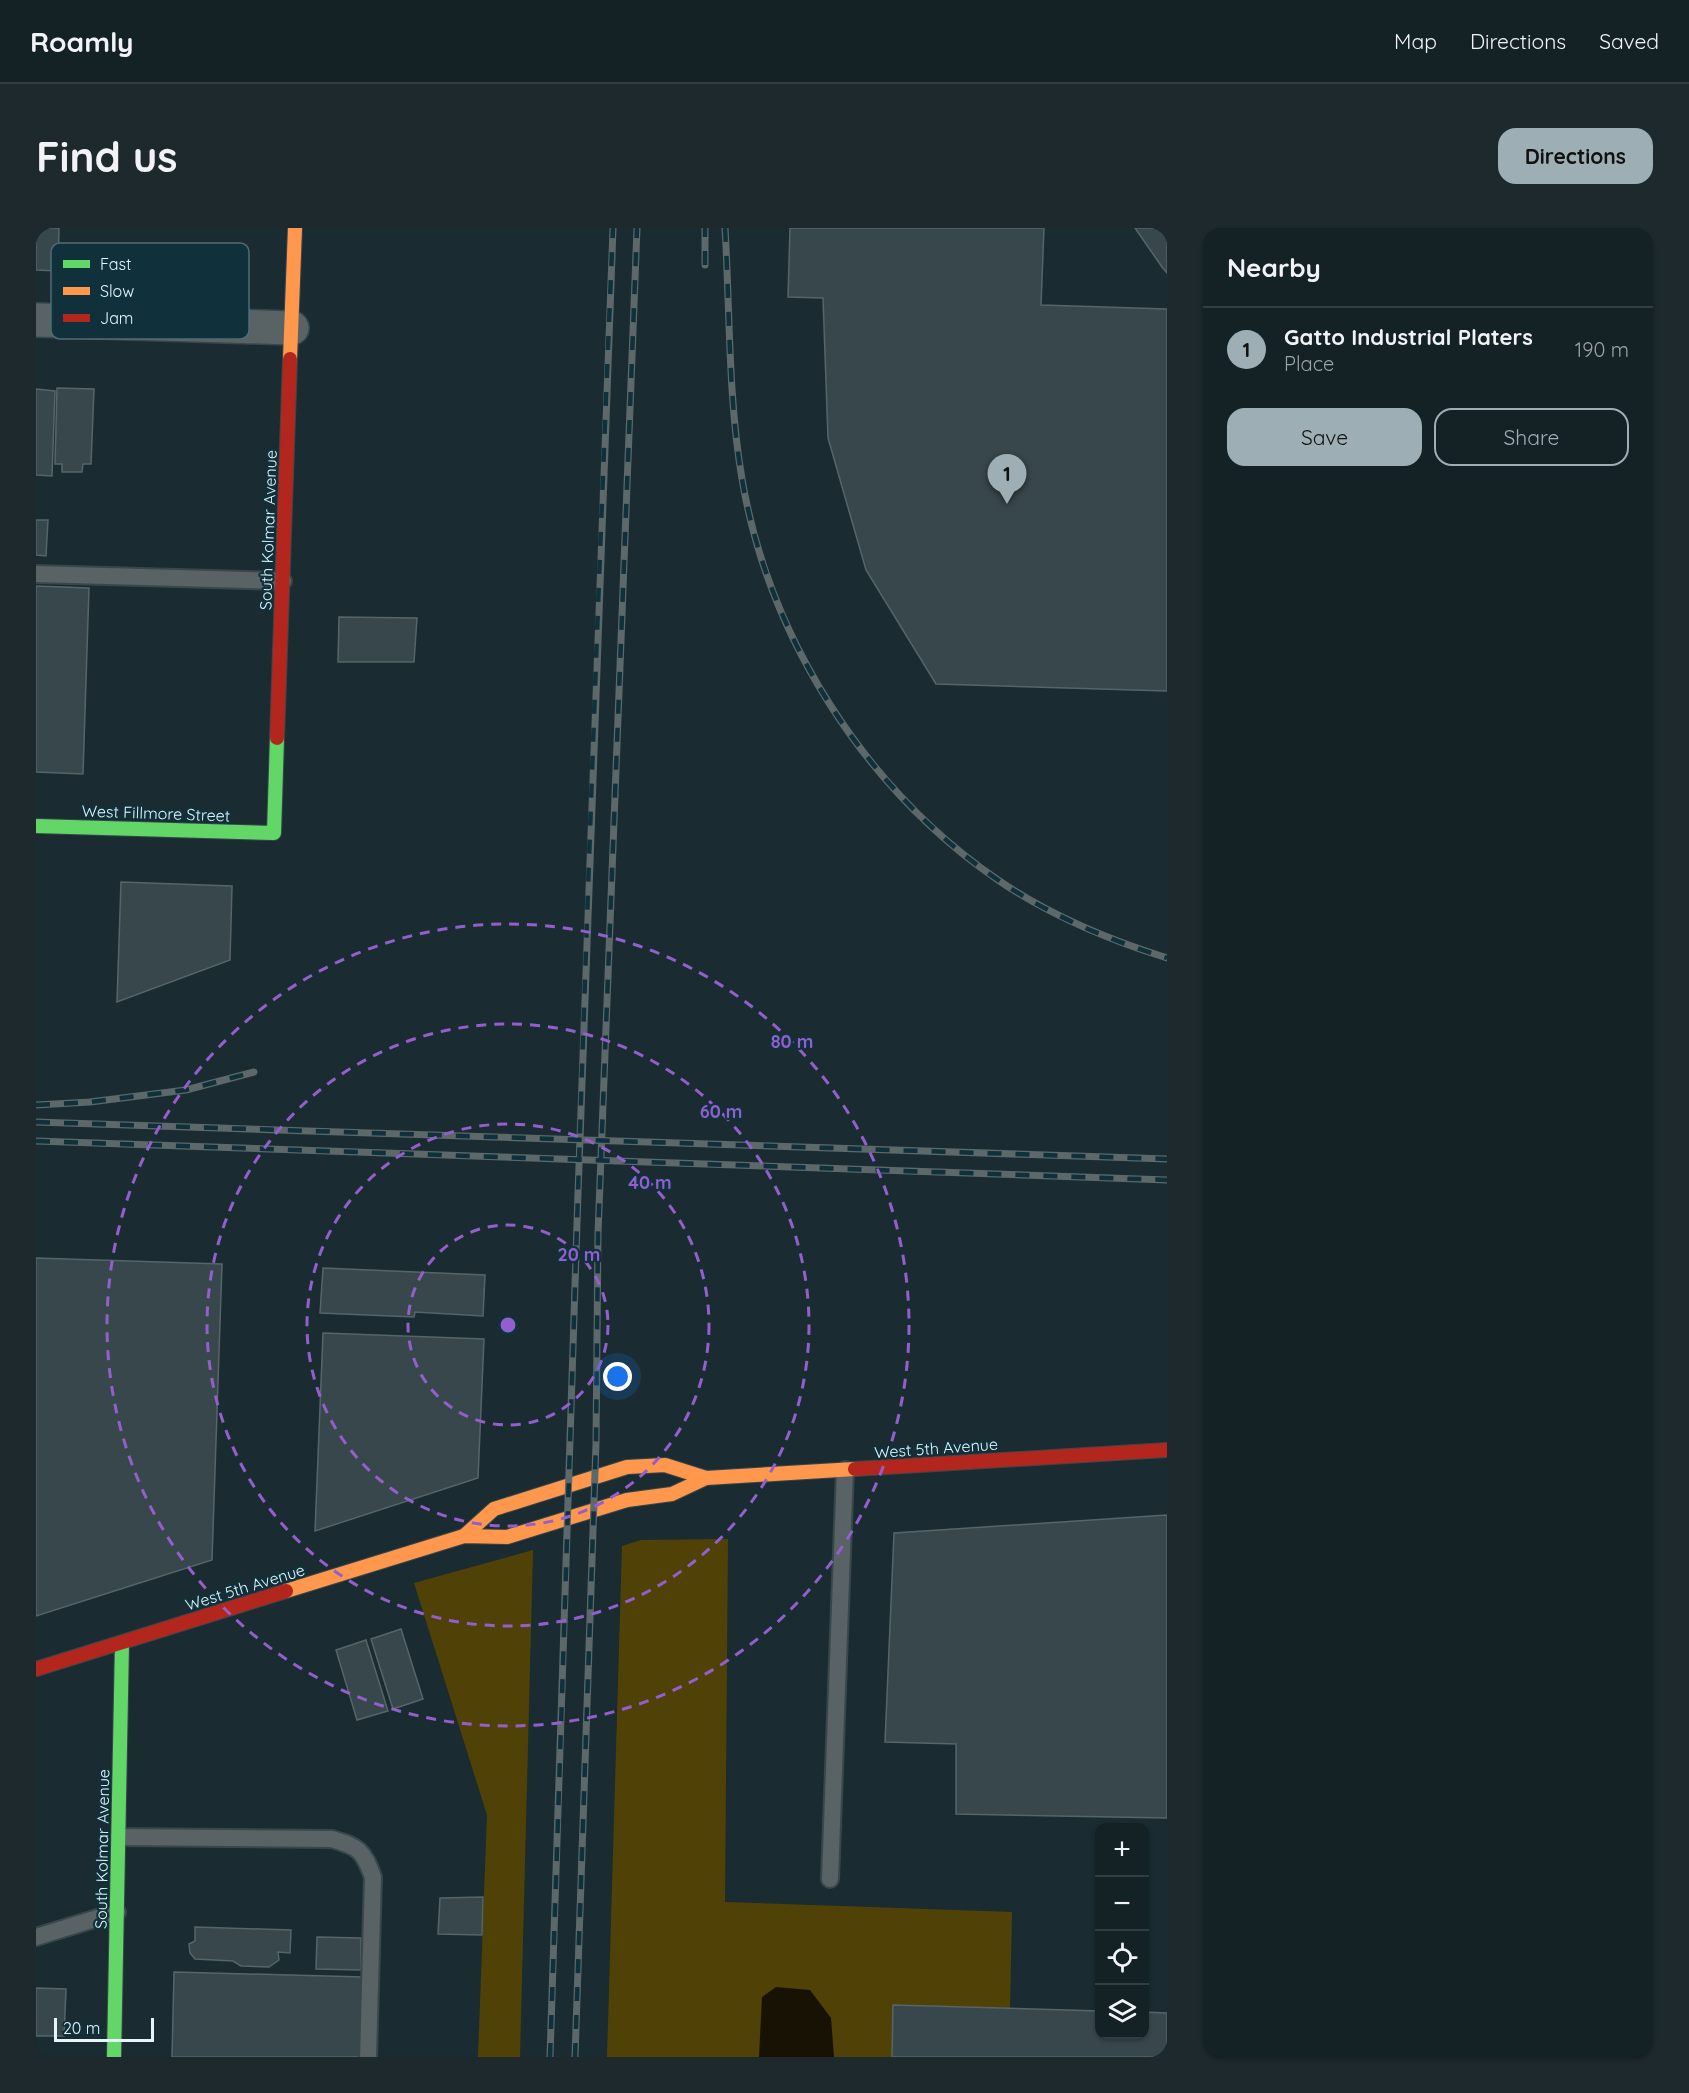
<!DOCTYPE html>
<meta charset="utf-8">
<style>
:root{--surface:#142125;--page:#1d292d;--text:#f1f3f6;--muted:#9da3a7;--line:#333e42;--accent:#9dafb5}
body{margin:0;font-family:Quicksand,sans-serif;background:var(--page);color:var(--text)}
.controls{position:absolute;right:18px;bottom:18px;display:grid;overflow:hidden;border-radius:12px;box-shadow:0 2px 4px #0004}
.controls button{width:54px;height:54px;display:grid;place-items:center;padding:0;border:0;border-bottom:2px solid var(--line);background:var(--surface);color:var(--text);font:30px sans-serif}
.scale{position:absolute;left:18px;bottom:15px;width:100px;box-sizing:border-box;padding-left:6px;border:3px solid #e4f6fc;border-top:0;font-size:16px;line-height:21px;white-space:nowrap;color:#e4f6fc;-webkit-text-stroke:4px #10313b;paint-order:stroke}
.you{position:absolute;left:582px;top:1149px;width:21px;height:21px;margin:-15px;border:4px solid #fff;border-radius:50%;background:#1a73e8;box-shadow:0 0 0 9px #1a73e833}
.badge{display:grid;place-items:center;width:39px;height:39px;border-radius:50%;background:var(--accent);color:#111;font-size:20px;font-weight:700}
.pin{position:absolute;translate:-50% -50px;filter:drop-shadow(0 2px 3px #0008)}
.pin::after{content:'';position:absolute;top:32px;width:21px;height:18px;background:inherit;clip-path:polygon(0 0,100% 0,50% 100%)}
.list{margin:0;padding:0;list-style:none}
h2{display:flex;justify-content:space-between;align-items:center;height:78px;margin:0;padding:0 24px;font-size:26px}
h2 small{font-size:20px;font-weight:400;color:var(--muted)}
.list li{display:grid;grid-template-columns:39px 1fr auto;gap:18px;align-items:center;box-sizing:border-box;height:84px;padding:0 24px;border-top:2px solid var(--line)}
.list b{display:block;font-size:22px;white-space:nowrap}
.list p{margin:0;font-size:20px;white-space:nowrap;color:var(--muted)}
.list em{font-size:20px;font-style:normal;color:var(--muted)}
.actions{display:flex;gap:12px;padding:18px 24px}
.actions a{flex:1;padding:14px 0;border:2px solid var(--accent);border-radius:18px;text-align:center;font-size:21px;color:var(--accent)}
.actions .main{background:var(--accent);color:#111}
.icon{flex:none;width:33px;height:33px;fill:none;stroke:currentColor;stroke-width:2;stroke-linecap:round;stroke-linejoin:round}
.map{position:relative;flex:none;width:1131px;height:1829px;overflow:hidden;border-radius:18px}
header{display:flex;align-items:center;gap:36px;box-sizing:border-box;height:84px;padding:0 30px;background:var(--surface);border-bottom:2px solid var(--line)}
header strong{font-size:28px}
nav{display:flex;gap:33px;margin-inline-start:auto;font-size:21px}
.intro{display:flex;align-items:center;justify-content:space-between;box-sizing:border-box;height:144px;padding:0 36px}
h1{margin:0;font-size:42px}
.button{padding:15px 27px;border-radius:18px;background:var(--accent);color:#111;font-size:21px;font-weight:700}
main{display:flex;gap:36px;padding:0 36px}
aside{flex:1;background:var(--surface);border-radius:18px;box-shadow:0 2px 4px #0004}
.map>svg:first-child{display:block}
</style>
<header>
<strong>Roamly</strong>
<nav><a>Map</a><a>Directions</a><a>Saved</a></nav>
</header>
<div class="intro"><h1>Find us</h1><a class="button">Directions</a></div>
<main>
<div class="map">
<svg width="1131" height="1829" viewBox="0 0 1131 1829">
<rect width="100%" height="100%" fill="#1a2c31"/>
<!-- green -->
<g fill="#504207">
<path d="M 692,1311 L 689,1674 L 976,1684 L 974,1780 L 858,1777 L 856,1829 L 571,1829 L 586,1318 L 605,1312 Z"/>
<path d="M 497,1322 L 484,1829 L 442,1829 L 451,1587 L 378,1355 Z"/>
</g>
<!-- water -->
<path fill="#181204" d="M 740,1759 L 774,1762 L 795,1790 L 798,1829 L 723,1829 L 726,1769 Z"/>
<!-- building -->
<g fill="#38474b" stroke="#566569" stroke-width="1.5">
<path d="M 0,0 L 23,0 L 22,43 L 0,42 Z"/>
<path d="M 754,0 L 1008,0 L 1005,77 L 1131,81 L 1131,463 L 900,456 L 830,342 L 792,210 L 787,70 L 752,69 Z"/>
<path d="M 1099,0 L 1131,0 L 1131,45 L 1126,39 Z"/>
<path d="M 21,160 L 58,161 L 55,236 L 47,236 L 46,244 L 26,244 L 26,236 L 19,236 Z"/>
<path d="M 0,161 L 19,163 L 16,248 L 0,247 Z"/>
<path d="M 0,292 L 12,292 L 10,328 L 0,327 Z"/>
<path d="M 0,358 L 53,360 L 47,546 L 0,544 Z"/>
<path d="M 303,389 L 381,390 L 378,434 L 302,434 Z"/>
<path d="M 85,654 L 196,658 L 194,732 L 81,774 Z"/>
<path d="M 0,1030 L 186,1036 L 176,1332 L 0,1388 Z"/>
<path d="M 287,1040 L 449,1047 L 447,1088 L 379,1084 L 378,1089 L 284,1085 Z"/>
<path d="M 287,1105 L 448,1111 L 442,1250 L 279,1303 Z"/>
<path d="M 1131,1287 L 1131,1590 L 920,1586 L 920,1516 L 849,1514 L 858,1305 Z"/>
<path d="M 365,1401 L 387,1471 L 357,1481 L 335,1411 Z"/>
<path d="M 330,1412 L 352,1483 L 321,1492 L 300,1422 Z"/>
<path d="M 447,1669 L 446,1707 L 402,1706 L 404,1670 Z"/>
<path d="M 159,1699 L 255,1702 L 254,1725 L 242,1724 L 243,1732 L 233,1739 L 205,1738 L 197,1733 L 159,1731 L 154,1725 L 153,1716 L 159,1713 Z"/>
<path d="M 281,1709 L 325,1710 L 325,1742 L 280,1741 Z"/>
<path d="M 138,1744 L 327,1749 L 325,1829 L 136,1829 Z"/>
<path d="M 0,1760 L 30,1761 L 28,1808 L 0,1808 Z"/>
<path d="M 857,1777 L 1064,1783 L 1064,1806 L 1108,1806 L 1108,1784 L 1131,1785 L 1131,1829 L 856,1829 Z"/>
</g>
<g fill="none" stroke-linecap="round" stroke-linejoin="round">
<!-- lane casing -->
<g stroke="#38474c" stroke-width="20">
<g id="lane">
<path d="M 0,346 L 247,353"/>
<path d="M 83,1609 L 296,1611 C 323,1619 327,1622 337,1649 L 332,1829"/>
<path d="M 794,1651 L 809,1242"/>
<path d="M 0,1709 L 81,1684"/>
</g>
</g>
<!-- street casing -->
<g stroke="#38474c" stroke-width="36">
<path id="street" d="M 0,92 L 256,100"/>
</g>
<!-- fast casing -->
<g stroke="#38474c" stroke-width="16">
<g id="fast">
<path d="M 0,598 L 238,605 L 241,510"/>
<path d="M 78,1829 L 86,1415"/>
</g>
</g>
<!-- slow casing -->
<g stroke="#38474c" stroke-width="16">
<g id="slow">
<path d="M 254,131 L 259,0"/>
<path d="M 428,1308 L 458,1281 L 591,1239 L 629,1237 L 670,1250 L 819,1241"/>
<path d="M 250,1363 L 428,1308 L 471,1309 L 591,1272 L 636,1266 L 670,1250"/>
</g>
</g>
<!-- jam casing -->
<g stroke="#38474c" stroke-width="16">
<g id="jam">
<path d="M 241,510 L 254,131"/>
<path d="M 819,1241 L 1131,1222"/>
<path d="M 0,1441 L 250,1363"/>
</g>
</g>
<!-- lane -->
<use href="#lane" stroke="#596264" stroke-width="16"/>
<!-- street -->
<use href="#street" stroke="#596264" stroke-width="33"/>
<!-- fast -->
<use href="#fast" stroke="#63d668" stroke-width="14"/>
<!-- slow -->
<use href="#slow" stroke="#ff974d" stroke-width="14"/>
<!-- jam -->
<use href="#jam" stroke="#b3261e" stroke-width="14"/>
<!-- rail casing -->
<g stroke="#5d686a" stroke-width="7">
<g id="rail">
<path d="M 689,0 C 694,83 692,169 706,251 C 733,410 829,561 962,652 C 1013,687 1073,712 1131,730"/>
<path d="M 669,37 L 669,0"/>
<path d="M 0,877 L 54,874 L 150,862 L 218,844"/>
<path d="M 0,894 L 1131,931"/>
<path d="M 0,913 L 1131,952"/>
<path d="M 514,1829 C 535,1219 551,610 577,0"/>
<path d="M 539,1829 L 560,1215 L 562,1006 L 601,0"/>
</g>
</g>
<!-- rail -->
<use href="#rail" stroke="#10313b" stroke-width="4.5" stroke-dasharray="14" stroke-linecap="butt"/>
</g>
<!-- distance rings -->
<g fill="none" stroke="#955ece" stroke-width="3" stroke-dasharray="10 8">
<circle cx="472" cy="1097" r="100"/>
<circle cx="472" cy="1097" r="201"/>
<circle cx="472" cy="1097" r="301"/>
<circle cx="472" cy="1097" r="401"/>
</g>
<g text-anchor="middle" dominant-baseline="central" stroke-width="4.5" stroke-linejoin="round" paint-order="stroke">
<!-- street labels -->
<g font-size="16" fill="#e4f6fc" stroke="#10313b">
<text transform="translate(232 302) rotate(-88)">South Kolmar Avenue</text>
<text transform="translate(120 585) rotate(2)">West Fillmore Street</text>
<text transform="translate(900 1220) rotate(-4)">West 5th Avenue</text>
<text transform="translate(209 1359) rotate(-17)">West 5th Avenue</text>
<text transform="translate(66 1621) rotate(-89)">South Kolmar Avenue</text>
</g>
</g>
<!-- legend -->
<rect x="15" y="15" width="198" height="96" rx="9" fill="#10313b" stroke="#506c75" stroke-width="1.5"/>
<rect x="27" y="32" width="27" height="8" fill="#63d668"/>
<rect x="27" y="59" width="27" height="8" fill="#ff974d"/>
<rect x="27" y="86" width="27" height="8" fill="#b3261e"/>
<g font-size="16" fill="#e4f6fc">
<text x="64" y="42">Fast</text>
<text x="64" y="69">Slow</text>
<text x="64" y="96">Jam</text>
</g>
<circle cx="472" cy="1097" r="9" fill="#955ece" stroke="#10313b" stroke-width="3"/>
<g font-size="18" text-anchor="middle" font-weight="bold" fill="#955ece" stroke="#10313b" stroke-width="4.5" stroke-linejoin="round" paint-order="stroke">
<text x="756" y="820">80 m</text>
<text x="685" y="890">60 m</text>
<text x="614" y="961">40 m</text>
<text x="543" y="1033">20 m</text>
</g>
</svg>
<div class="controls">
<button>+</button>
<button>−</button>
<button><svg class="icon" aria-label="locate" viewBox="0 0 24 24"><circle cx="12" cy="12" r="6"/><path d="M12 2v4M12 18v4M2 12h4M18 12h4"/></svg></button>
<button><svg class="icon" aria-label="layers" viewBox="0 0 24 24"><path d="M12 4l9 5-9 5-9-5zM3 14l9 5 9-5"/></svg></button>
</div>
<div class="scale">20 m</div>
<div class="you"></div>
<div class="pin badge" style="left:971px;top:276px">1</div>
</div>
<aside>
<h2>Nearby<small></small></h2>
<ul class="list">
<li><span class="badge">1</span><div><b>Gatto Industrial Platers</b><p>Place</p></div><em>190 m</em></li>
</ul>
<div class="actions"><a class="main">Save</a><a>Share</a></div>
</aside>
</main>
